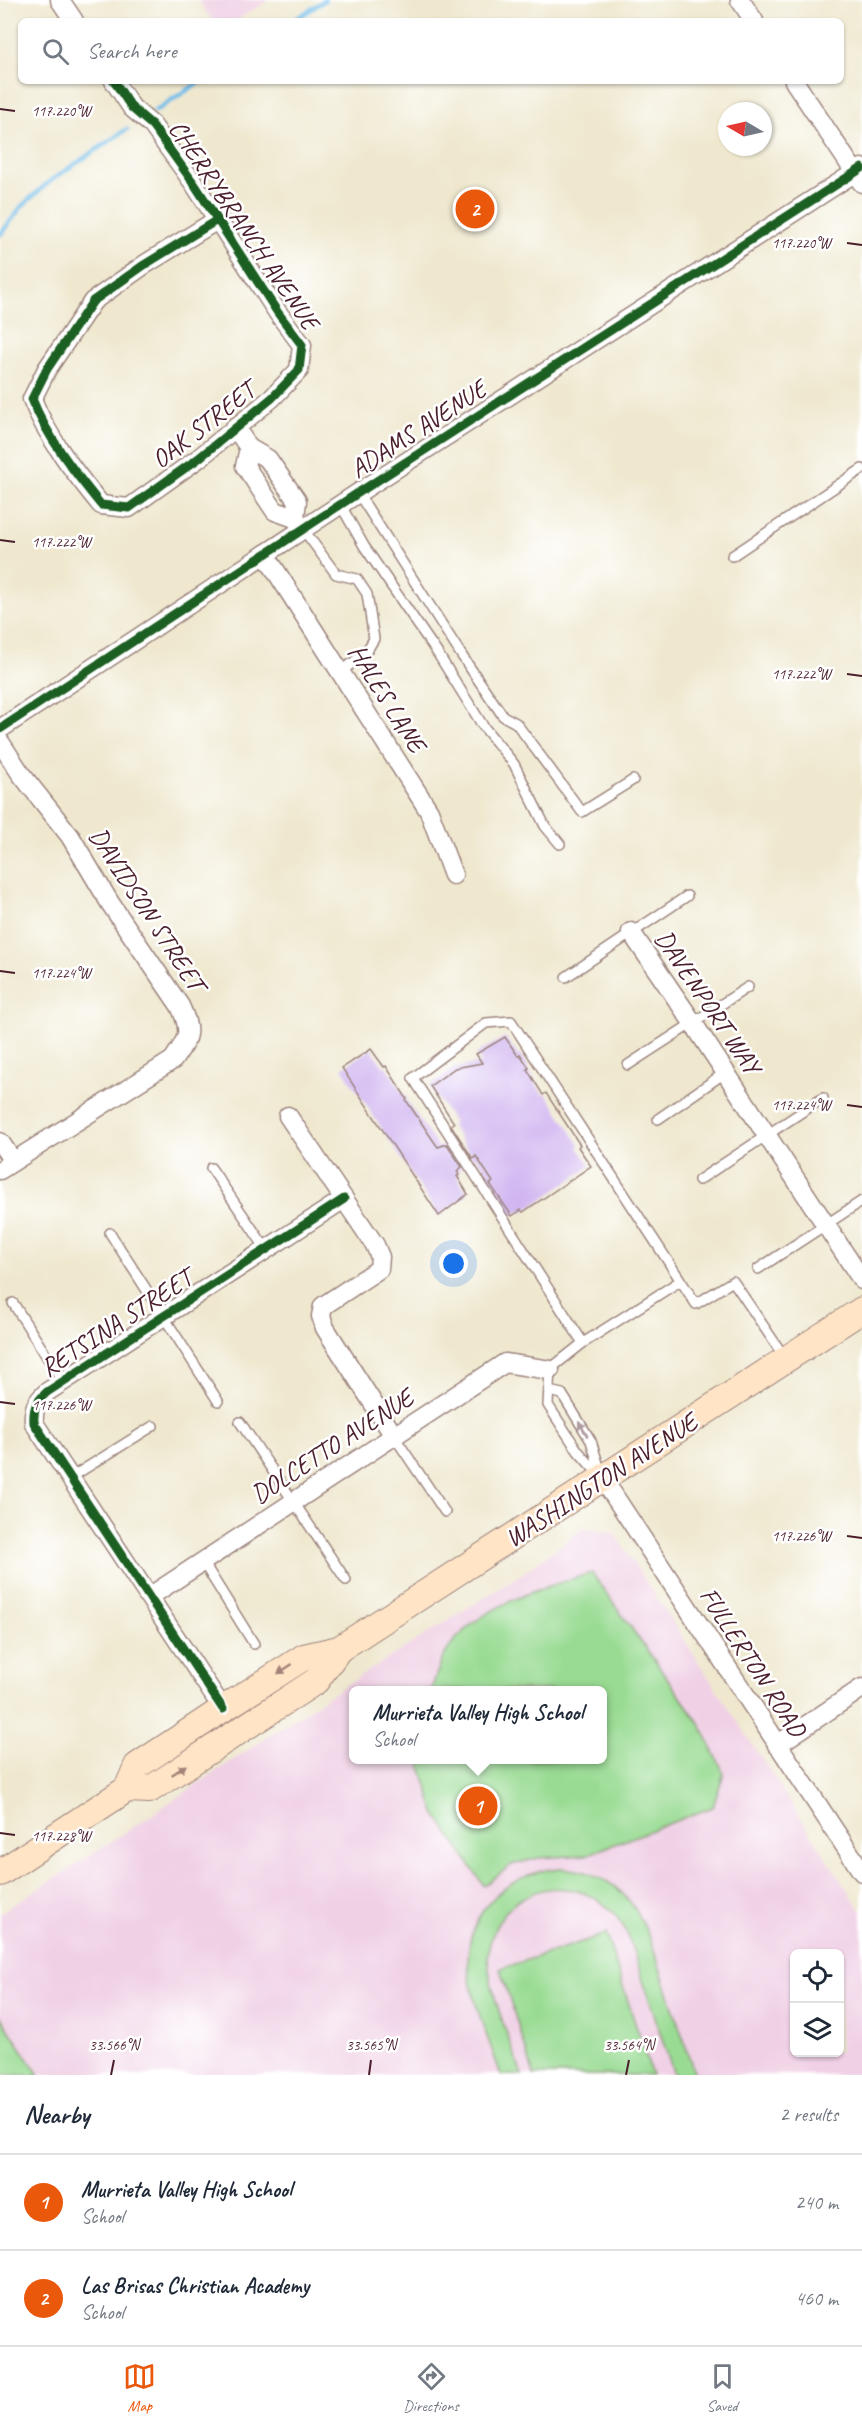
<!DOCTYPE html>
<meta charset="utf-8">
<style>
:root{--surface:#fff;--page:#f6f6f7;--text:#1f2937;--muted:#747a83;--line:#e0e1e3;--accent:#ea580c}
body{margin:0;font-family:Caveat,sans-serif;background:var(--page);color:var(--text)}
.controls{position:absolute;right:18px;bottom:18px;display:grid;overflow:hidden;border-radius:9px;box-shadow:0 2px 4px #0004}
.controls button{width:54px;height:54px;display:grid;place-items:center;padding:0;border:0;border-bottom:2px solid var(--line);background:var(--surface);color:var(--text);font:30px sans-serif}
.compass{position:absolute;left:718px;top:102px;width:54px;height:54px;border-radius:50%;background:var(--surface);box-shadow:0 2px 4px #0004;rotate:279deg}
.you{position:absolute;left:454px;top:1264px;width:21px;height:21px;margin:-15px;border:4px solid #fff;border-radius:50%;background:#1a73e8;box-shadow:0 0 0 9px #1a73e833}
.badge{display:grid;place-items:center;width:39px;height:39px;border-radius:50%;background:var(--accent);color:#fff;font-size:20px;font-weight:700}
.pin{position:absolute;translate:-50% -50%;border:3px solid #fff;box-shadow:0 2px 6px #0006}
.popup{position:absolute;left:349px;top:1686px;width:258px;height:78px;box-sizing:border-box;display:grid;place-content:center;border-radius:9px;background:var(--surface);filter:drop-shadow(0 2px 4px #0005);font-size:20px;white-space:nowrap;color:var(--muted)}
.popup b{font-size:22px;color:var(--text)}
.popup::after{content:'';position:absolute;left:50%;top:100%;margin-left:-12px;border:12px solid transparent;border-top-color:var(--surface)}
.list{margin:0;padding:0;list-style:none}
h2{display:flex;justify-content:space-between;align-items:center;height:78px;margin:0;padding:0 24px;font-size:26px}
h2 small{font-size:20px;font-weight:400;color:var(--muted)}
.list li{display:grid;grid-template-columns:39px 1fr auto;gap:18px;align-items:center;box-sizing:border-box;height:96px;padding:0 24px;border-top:2px solid var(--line)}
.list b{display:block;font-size:22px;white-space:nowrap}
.list p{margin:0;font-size:20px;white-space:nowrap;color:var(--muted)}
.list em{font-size:20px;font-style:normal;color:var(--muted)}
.icon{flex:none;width:33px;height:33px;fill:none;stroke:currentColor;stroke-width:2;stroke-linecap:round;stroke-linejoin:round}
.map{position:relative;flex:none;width:862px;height:2075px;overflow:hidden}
.search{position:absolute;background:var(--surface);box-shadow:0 2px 4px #0004;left:18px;right:18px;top:18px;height:66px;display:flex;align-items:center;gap:15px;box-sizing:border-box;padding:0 21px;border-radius:9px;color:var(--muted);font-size:22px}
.sheet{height:270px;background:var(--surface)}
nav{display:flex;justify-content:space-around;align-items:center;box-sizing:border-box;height:84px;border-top:2px solid var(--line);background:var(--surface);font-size:16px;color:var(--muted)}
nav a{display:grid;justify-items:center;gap:3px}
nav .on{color:var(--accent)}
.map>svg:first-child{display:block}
</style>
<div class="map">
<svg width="862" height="2075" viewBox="0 0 862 2075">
<rect width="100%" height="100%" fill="#fff"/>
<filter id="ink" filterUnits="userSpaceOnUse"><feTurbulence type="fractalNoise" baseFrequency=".0167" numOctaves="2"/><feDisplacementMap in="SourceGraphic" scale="12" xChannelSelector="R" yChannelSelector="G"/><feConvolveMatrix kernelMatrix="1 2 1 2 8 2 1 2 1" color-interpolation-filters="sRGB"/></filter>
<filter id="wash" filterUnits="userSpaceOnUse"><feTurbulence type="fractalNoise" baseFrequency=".008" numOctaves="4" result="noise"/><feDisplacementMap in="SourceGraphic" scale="24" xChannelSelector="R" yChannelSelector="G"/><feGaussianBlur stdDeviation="1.35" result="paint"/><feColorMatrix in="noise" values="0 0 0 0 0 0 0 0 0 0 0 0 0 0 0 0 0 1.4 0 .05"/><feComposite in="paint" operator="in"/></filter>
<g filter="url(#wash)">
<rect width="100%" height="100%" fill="#efe8cf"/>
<!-- built -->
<g fill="#f0d0e5" fill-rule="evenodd">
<path d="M 198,0 L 269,0 L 235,21 L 213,21 Z"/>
<path d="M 584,1528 L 614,1533 L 862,1912 L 862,2075 L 0,2075 L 0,1913 L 87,1858 L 327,1697 L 522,1574 ZM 354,1690 L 602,1690 L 602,1760 L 354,1760 ZM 794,1954 L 840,1954 L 840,2052 L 794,2052 Z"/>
</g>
<!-- green -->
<g fill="#99db93" stroke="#727d5f" stroke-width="1.5">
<path d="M 592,1573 L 700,1724 L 724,1773 L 713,1807 L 586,1855 L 538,1858 L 511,1865 L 484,1886 L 435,1813 L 419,1760 L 602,1760 L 602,1690 L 431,1690 C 435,1680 438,1669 442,1660 C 467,1608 541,1588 592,1573 Z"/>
<path d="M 560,1868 C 633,1873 645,1924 665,1983 C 675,2014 685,2044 695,2075 L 674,2075 L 629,1938 C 600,1868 503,1873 489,1948 C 483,1980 511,2043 522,2075 L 501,2075 C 491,2045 473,2005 469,1973 C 462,1915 504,1873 560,1868 Z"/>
<path d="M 606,1934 L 652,2075 L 534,2075 L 500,1969 Z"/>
<path d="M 0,2016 L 39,2075 L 0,2075 Z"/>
</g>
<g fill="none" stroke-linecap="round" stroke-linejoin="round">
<!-- stream -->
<g stroke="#70beea" stroke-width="4.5">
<path d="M 293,21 L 325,0"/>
<path d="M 155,111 L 201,81"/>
<path d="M 0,235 L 22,206 L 50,181 L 127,129"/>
</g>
</g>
<g id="blocks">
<!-- building -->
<g fill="#cfb2f0">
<path d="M 505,1037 L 518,1056 L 520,1054 L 529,1068 L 527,1069 L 543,1095 L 546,1093 L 580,1145 L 578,1147 L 591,1166 L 523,1212 L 521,1210 L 512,1216 L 490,1184 L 493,1182 L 476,1156 L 473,1159 L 460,1139 L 451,1125 L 454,1123 L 430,1086 L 455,1068 L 482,1063 L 476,1054 Z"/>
<path d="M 371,1049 L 384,1067 L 386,1066 L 407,1099 L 406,1100 L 435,1143 L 438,1147 L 447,1144 L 462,1167 L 457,1171 L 459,1175 L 457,1176 L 468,1194 L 439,1216 L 342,1068 Z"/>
</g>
</g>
</g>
<g filter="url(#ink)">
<use href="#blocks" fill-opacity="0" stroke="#9c847d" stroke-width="1.5"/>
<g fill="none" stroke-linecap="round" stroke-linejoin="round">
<!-- lane casing -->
<g stroke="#9c847d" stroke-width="12">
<g id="lane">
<path d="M 358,493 L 462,656 L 503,716 L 516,723 L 582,812 L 633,780"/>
<path d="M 340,504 L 364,546 L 438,654 L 483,726 L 514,764 L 545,826 L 560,844"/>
<path d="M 303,529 L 336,574 L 357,579 L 367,594 L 374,639 L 366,652 L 341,672"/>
<path d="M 732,556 L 862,469"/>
<path d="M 566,977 L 687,896"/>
<path d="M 628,1065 L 748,987"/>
<path d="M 658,1119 L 726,1072"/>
<path d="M 211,1168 L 266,1249"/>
<path d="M 699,1180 L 823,1098"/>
<path d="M 110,1233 L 218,1401"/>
<path d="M 758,1269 L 862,1201"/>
<path d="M 13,1303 L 63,1382"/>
<path d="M 583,1343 L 413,1078 L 486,1023 L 511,1021 L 696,1304 L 733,1281 L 785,1358"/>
<path d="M 549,1391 L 562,1394 L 591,1441 L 602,1476"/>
<path d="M 240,1422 L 346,1580"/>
<path d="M 394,1436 L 445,1512"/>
<path d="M 601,1477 L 578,1451 L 548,1405 L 550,1369 L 583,1343 L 680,1281"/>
<path d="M 70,1478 L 153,1426"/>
<path d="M 203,1562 L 254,1644"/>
</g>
</g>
<!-- street casing -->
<g stroke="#9c847d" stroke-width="21">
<g id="street">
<path d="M 60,0 L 74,21"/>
<path d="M 740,0 L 754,21"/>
<path d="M 114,81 L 132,108 L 152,125 L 195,185 L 278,313 L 302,345 L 299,370 L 272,398 L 199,458 L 129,508 L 101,505 C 75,473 47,437 32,399 L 47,369 L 93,301 L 144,265 L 217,220"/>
<path d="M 794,81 L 862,183"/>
<path d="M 235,427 L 249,448 L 268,459 L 297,501 L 295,518"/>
<path d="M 249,448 L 245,466 L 275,511 L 295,518 L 301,526"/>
<path d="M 265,554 L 429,811 L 453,875"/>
<path d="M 0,729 L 358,493 L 862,168"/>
<path d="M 0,742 L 21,774 L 70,836 L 110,903 L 180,1006 C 192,1032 189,1037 173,1060 L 0,1170"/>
<path d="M 631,932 L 693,1023 L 862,1280"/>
<path d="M 288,1116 L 375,1245 L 380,1257 L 379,1269 L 323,1306 L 321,1316 L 325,1328 L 394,1436"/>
<path d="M 0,1142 L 13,1161"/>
<path d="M 603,1479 L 862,1872"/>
<path d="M 149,1597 L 505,1363 L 550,1370"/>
<path d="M 223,1709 L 34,1423 C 33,1408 36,1402 47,1392 L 344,1199"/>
<path d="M 777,1745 L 862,1688"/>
</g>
</g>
<!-- secondary casing -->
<g stroke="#9c847d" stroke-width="28">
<g id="secondary">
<path d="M 127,1789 L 149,1790 L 316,1681 L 339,1649"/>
<path d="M 0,1873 L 127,1789 L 137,1766 L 223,1709 L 304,1657 L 339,1649 L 862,1310"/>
</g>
</g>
<!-- lane -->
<use href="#lane" stroke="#fff" stroke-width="9"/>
<!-- street -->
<use href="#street" stroke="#fff" stroke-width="18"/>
<!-- secondary -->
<use href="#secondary" stroke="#ffe4c6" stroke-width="26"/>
<!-- cycleway casing -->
<g stroke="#fff" stroke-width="13">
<g id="cycleway">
<path d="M 114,81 L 132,108 L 152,125 L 195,185 L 278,313 L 302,345 L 299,370 L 272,398 L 199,458 L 129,508 L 101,505 C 75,473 47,437 32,399 L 47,369 L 93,301 L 144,265 L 217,220"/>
<path d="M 0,729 L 358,493 L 862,168"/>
<path d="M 223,1709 L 34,1423 C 33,1408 36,1402 47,1392 L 344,1199"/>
</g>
</g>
<!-- cycleway -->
<use href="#cycleway" stroke="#1b5e20" stroke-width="9"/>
</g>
<!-- one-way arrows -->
<defs><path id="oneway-solid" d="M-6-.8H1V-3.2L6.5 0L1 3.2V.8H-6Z" transform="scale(1.5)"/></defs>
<use fill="#ae9aa0" href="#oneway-solid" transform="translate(583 1429) rotate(-121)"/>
<g fill="#a48278">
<use href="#oneway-solid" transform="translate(285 1669) rotate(147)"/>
<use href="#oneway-solid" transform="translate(179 1770) rotate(-34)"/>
</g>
</g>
<!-- ticks -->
<path fill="none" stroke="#4a1f2b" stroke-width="2" d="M 0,109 L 15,111M 847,243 L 862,245M 0,540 L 15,542M 847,674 L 862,676M 0,971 L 15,973M 847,1105 L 862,1107M 0,1402 L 15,1404M 847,1536 L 862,1538M 0,1833 L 15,1835M 111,2075 L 114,2060M 369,2075 L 371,2060M 626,2075 L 629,2060"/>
<g text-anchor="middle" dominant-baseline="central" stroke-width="5" stroke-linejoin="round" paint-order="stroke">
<!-- street labels -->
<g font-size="26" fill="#4a1f2b" stroke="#fff">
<text transform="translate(244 225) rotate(56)">CHERRYBRANCH AVENUE</text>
<text transform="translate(203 425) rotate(-38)">OAK STREET</text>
<text transform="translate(418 429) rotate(-33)">ADAMS AVENUE</text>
<text transform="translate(387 698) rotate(58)">HALES LANE</text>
<text transform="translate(147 909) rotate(57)">DAVIDSON STREET</text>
<text transform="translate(708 1002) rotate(56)">DAVENPORT WAY</text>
<text transform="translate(116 1323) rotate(-33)">RETSINA STREET</text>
<text transform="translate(332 1446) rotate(-33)">DOLCETTO AVENUE</text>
<text transform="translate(601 1480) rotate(-33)">WASHINGTON AVENUE</text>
<text transform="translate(753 1662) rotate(57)">FULLERTON ROAD</text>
</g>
</g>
<g font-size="15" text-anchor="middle" fill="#4a1f2b" stroke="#fff" stroke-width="5" stroke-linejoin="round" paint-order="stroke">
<text x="61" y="116">117.220°W</text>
<text x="801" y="248">117.220°W</text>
<text x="61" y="547">117.222°W</text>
<text x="801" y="679">117.222°W</text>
<text x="61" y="978">117.224°W</text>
<text x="801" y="1110">117.224°W</text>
<text x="61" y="1410">117.226°W</text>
<text x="801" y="1541">117.226°W</text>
<text x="61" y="1841">117.228°W</text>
<text x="114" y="2050">33.566°N</text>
<text x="371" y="2050">33.565°N</text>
<text x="629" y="2050">33.564°N</text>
</g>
</svg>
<div class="controls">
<button><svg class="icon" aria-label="locate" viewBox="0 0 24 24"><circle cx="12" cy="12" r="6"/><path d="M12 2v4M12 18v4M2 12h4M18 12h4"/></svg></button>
<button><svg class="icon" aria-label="layers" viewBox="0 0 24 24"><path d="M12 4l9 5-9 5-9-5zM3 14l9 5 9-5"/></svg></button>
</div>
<svg class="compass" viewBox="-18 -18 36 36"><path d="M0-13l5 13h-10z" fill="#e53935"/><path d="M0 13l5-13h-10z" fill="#747a83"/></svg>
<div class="you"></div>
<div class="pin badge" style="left:478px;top:1806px">1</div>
<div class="popup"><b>Murrieta Valley High School</b>School</div>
<div class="pin badge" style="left:475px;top:209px">2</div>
<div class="search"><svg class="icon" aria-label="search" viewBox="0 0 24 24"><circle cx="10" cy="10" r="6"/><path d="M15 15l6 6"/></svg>Search here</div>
</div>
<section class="sheet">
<h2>Nearby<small>2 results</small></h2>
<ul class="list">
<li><span class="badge">1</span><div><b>Murrieta Valley High School</b><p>School</p></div><em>240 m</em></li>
<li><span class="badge">2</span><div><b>Las Brisas Christian Academy</b><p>School</p></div><em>460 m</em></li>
</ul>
</section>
<nav>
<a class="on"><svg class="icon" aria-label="map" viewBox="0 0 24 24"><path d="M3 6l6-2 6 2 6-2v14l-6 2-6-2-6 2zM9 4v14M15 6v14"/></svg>Map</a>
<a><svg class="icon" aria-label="directions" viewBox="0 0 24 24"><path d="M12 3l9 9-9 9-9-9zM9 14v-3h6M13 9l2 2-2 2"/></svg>Directions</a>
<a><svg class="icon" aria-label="saved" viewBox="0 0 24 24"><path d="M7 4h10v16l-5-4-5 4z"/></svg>Saved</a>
</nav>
